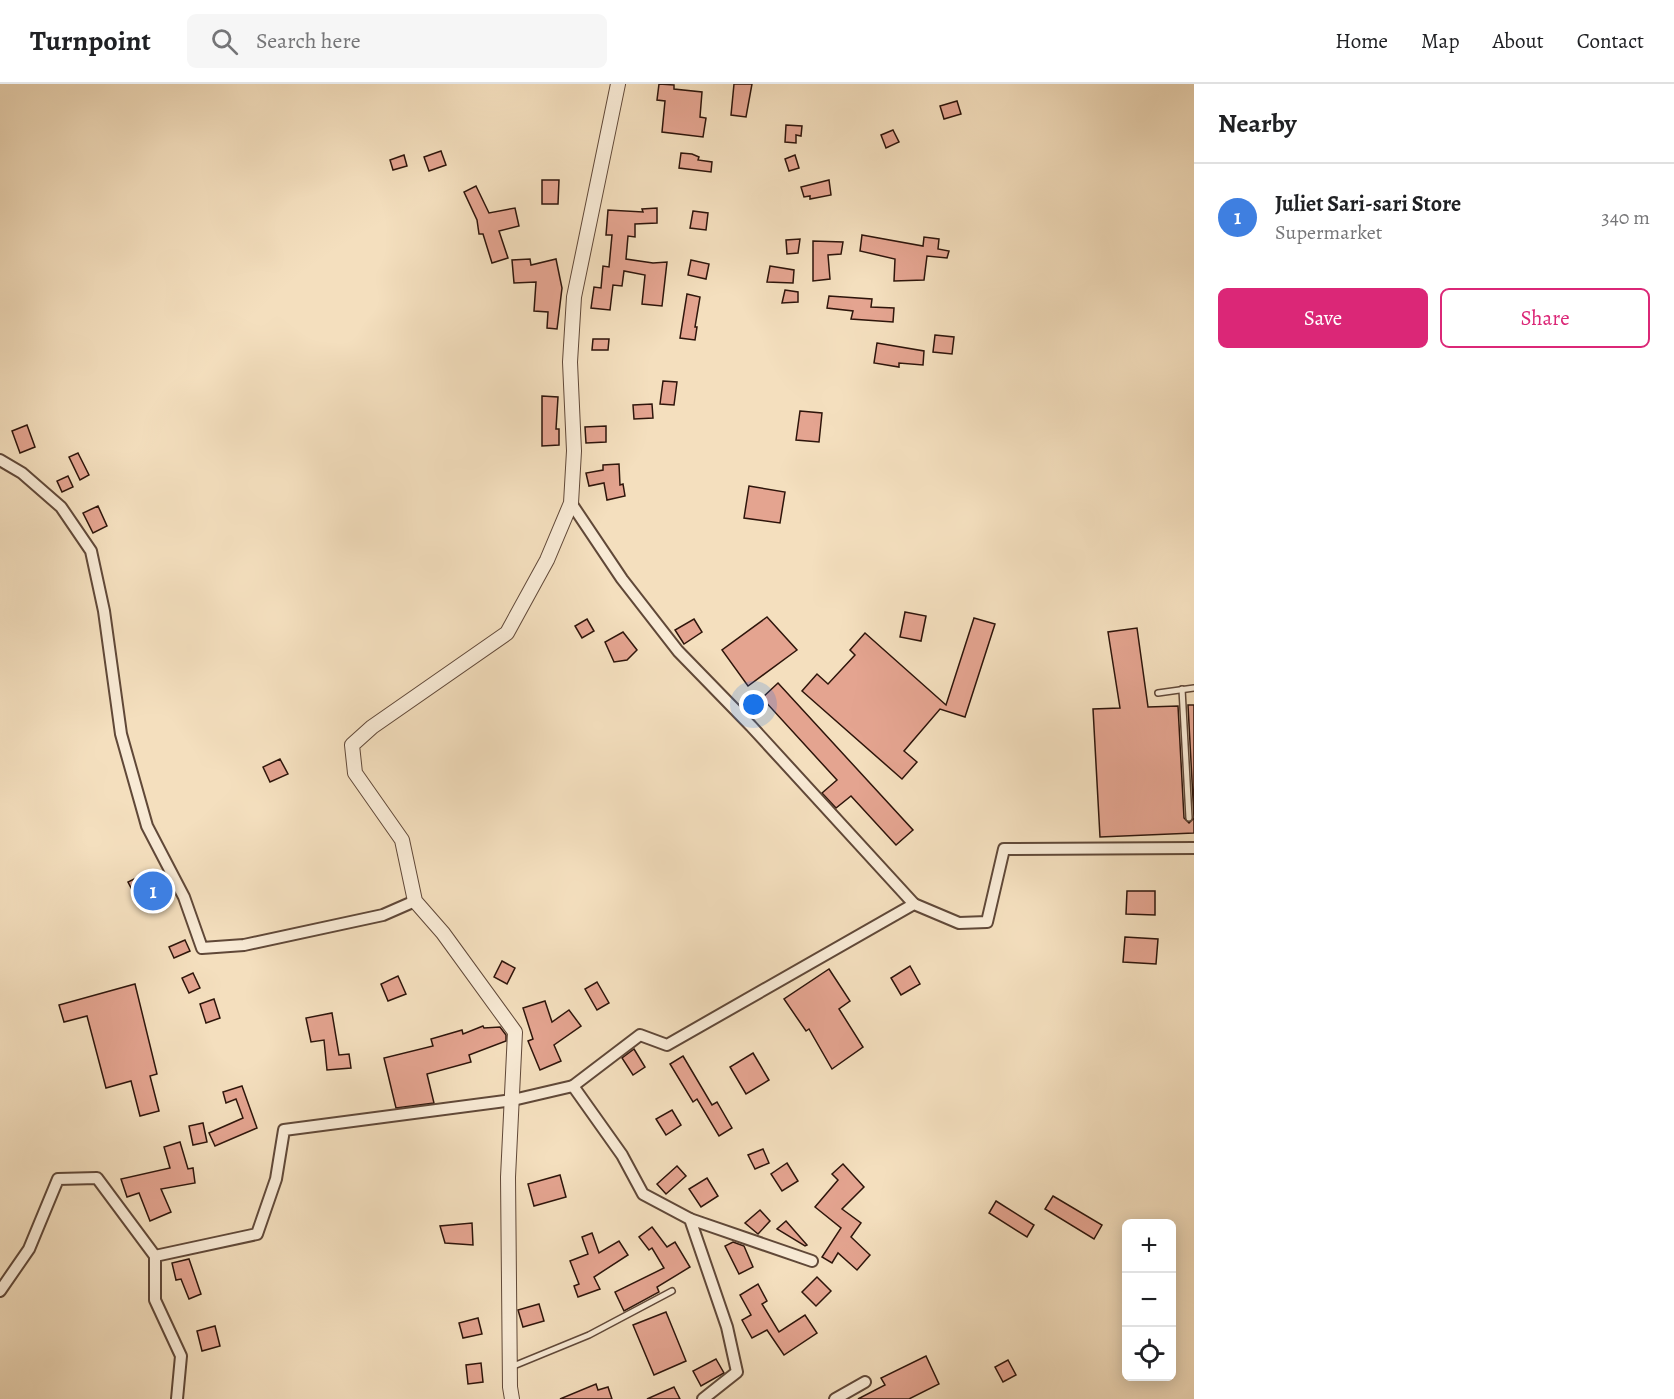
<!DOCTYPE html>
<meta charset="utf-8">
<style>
:root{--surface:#fff;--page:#f6f6f6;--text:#202124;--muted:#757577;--line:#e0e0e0;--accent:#db2777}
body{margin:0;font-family:Alegreya,serif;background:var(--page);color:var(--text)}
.controls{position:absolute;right:18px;bottom:18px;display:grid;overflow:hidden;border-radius:9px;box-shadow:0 3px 15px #0003}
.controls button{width:54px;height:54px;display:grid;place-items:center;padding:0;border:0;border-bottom:2px solid var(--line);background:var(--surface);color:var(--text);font:30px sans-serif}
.you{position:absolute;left:754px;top:621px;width:21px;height:21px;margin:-15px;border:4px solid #fff;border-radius:50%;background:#1a73e8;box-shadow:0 0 0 9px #1a73e833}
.badge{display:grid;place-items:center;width:39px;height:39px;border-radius:50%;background:var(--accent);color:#fff;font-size:20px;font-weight:700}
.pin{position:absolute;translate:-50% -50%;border:3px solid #fff;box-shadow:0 2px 6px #0006}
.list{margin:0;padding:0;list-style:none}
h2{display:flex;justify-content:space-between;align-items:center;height:78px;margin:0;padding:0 24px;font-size:26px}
h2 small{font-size:20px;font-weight:400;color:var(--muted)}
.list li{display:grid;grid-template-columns:39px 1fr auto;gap:18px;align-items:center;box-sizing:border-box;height:108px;padding:0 24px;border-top:2px solid var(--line)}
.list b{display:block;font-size:22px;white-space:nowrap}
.list p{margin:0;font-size:20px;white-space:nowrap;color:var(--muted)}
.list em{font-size:20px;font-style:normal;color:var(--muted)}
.actions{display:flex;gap:12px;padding:18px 24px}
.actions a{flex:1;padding:14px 0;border:2px solid var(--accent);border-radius:9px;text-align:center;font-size:21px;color:var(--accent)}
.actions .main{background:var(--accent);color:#fff}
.icon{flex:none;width:33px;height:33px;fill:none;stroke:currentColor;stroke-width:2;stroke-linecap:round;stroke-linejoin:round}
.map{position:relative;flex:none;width:1194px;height:1315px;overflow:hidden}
header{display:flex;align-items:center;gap:36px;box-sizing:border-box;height:84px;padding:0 30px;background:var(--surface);border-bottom:2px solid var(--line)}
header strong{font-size:28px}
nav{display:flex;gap:33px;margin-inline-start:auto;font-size:21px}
.search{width:420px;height:54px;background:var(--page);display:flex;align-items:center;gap:15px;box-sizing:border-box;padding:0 21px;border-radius:9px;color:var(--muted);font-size:22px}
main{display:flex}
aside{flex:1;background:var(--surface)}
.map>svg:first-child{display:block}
</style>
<header>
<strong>Turnpoint</strong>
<div class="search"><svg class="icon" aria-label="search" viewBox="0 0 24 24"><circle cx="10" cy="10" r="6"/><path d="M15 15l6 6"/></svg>Search here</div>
<nav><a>Home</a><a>Map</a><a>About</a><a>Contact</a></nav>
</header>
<main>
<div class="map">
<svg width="1194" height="1315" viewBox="0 0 1194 1315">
<rect width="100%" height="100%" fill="#f4dfbe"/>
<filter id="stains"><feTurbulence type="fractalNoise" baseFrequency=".00333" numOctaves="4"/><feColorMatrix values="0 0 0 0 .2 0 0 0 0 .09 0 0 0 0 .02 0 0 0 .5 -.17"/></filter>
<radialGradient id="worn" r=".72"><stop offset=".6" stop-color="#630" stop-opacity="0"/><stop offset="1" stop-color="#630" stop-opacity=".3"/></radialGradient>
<!-- building -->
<g fill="#e4a490" stroke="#2e150b" stroke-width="1.5">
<path d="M 659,0 L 674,1 L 674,5 L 702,8 L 700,33 L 706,34 L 703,53 L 662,48 L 665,17 L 657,16 Z"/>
<path d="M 734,0 L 752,0 L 746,33 L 731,31 Z"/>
<path d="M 957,17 L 961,30 L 944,35 L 940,22 Z"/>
<path d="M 786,41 L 802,42 L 801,52 L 796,51 L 796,59 L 785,58 Z"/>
<path d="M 893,46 L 899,58 L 886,64 L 881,51 Z"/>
<path d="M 441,67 L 446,81 L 429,87 L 424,73 Z"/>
<path d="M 681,69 L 692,70 L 699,73 L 698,76 L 712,78 L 711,88 L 679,84 Z"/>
<path d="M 404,71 L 407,82 L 393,86 L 390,76 Z"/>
<path d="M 795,71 L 799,84 L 789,87 L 785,75 Z"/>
<path d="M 542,96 L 559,96 L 558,120 L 542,120 Z"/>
<path d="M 829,96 L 831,111 L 810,115 L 810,112 L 804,113 L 801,103 Z"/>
<path d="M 476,102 L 489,129 L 515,124 L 519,142 L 499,147 L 508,174 L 492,179 L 483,150 L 479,150 L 477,136 L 464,108 Z"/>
<path d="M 657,124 L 657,139 L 635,140 L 635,153 L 628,152 L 626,175 L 653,179 L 667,178 L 662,222 L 642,220 L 645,191 L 624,187 L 622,202 L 613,201 L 610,226 L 591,224 L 594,203 L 601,204 L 603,182 L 609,183 L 612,151 L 606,151 L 608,126 L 643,128 L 642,125 Z"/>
<path d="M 693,127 L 708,129 L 706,146 L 690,144 Z"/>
<path d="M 862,151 L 923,162 L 924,153 L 939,155 L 938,165 L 949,167 L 947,174 L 927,172 L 924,196 L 894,197 L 895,175 L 860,167 Z"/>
<path d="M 800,155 L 798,169 L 787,170 L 786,156 Z"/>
<path d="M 813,157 L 843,158 L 841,170 L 828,171 L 830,195 L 813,197 Z"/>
<path d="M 530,175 L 531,181 L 556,175 L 562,204 L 557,245 L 547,244 L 548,228 L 534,227 L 536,198 L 514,199 L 512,176 Z"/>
<path d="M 691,176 L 709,180 L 706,195 L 688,191 Z"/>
<path d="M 770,182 L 794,186 L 793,199 L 767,198 Z"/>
<path d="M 785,206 L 798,208 L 798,218 L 782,219 Z"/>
<path d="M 687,210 L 700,213 L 695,243 L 697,243 L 695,256 L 680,254 Z"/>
<path d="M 829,212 L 872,215 L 871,223 L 894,224 L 893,238 L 851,235 L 853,227 L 827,224 Z"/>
<path d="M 935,251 L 954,253 L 952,270 L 933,268 Z"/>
<path d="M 593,255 L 609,255 L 608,266 L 592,266 Z"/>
<path d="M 877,259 L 924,267 L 923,281 L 899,279 L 899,283 L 874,279 Z"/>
<path d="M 663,297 L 677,298 L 674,321 L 660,320 Z"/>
<path d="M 542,312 L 558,313 L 556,345 L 559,345 L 559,361 L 542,362 Z"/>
<path d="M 652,320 L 653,334 L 634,335 L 633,321 Z"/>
<path d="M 800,327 L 822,329 L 819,358 L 796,356 Z"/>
<path d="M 27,341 L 35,363 L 20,369 L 12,347 Z"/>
<path d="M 606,342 L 606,358 L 586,359 L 585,343 Z"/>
<path d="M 78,369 L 89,391 L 80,396 L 69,373 Z"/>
<path d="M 619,380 L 620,401 L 623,400 L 625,412 L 607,416 L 604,399 L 589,402 L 586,389 L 603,386 L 603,381 Z"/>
<path d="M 68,392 L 73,403 L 62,408 L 57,397 Z"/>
<path d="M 749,402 L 785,408 L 780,439 L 744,434 Z"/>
<path d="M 98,422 L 107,442 L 93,449 L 83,429 Z"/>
<path d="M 905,528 L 926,532 L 921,557 L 900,553 Z"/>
<path d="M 767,533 L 797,566 L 748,602 L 722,566 Z"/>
<path d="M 974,534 L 995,540 L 965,633 L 940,625 L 904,667 L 917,678 L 902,695 L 802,607 L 817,590 L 828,600 L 855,571 L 850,566 L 865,549 L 946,621 Z"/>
<path d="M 587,535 L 594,547 L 582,554 L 575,542 Z"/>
<path d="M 694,535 L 702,548 L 684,560 L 675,546 Z"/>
<path d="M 1137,544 L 1148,623 L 1178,622 L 1184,734 L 1189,739 L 1194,734 L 1188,621 L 1194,621 L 1194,749 L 1100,753 L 1093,625 L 1120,624 L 1108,548 Z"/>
<path d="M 623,548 L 637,566 L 627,576 L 614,578 L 605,558 Z"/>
<path d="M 778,599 L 913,746 L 896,761 L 851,712 L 836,724 L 822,709 L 837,696 L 762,614 Z"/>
<path d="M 280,675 L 288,690 L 270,698 L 263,683 Z"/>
<path d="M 150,787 L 161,810 L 140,821 L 128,798 Z"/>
<path d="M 1127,807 L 1155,807 L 1155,831 L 1126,830 Z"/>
<path d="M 1125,853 L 1158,855 L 1156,880 L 1123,878 Z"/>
<path d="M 185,856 L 190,867 L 174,874 L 169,863 Z"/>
<path d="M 502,877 L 515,884 L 507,900 L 494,893 Z"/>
<path d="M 910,882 L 920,900 L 901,911 L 891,894 Z"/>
<path d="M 829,885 L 850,917 L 839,925 L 863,963 L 832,985 L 809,945 L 806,947 L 784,915 Z"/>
<path d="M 193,889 L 200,904 L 189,909 L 182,894 Z"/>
<path d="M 398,892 L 406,910 L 388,917 L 381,900 Z"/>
<path d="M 597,898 L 609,919 L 597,926 L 585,905 Z"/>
<path d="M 135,900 L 157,990 L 150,992 L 159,1027 L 140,1032 L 131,997 L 106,1004 L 87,932 L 64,938 L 59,921 Z"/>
<path d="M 214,915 L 220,934 L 206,939 L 200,920 Z"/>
<path d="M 545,917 L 552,938 L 569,926 L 581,942 L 554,961 L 561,977 L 540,986 L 528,957 L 533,955 L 523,924 Z"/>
<path d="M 332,929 L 339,971 L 349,970 L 351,984 L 327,986 L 324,956 L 311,958 L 306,934 Z"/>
<path d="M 483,942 L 484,944 L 500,943 L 506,951 L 506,957 L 469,971 L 471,978 L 427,990 L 434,1019 L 396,1024 L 384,974 L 433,962 L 431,955 L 462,946 L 463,950 Z"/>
<path d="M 634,965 L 645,983 L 633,991 L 622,974 Z"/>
<path d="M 753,969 L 769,996 L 746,1010 L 730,983 Z"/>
<path d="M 683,972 L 712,1021 L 717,1018 L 732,1044 L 719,1052 L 697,1015 L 693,1018 L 670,980 Z"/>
<path d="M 242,1002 L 257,1044 L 215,1062 L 209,1049 L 243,1034 L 236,1015 L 226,1019 L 223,1008 Z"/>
<path d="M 672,1026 L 681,1041 L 666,1051 L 656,1035 Z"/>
<path d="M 203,1039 L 207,1058 L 193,1061 L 189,1042 Z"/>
<path d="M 180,1058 L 188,1085 L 193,1084 L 195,1099 L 161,1105 L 171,1128 L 150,1137 L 139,1109 L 127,1113 L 121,1095 L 170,1084 L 164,1063 Z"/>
<path d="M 763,1065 L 769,1079 L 755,1085 L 748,1071 Z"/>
<path d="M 787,1079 L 798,1097 L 782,1107 L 771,1090 Z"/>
<path d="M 843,1080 L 864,1103 L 842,1125 L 861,1139 L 851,1153 L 870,1171 L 857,1186 L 838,1169 L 832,1179 L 822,1173 L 841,1144 L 815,1123 L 838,1096 L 832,1090 Z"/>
<path d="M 677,1082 L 686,1092 L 666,1110 L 657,1100 Z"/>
<path d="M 560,1091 L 566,1113 L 534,1122 L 528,1100 Z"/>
<path d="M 707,1094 L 718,1112 L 701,1123 L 689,1105 Z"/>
<path d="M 1053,1112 L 1102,1141 L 1094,1155 L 1045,1125 Z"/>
<path d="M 996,1117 L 1034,1141 L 1027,1153 L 989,1129 Z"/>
<path d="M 760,1126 L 770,1137 L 758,1150 L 745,1139 Z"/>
<path d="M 786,1137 L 807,1161 L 805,1162 L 777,1145 Z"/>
<path d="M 472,1139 L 473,1161 L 445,1159 L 440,1142 Z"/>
<path d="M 652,1143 L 667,1163 L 675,1158 L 690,1183 L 657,1203 L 659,1208 L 624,1227 L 615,1208 L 664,1184 L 652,1164 L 649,1166 L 639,1153 Z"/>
<path d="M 592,1149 L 599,1169 L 619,1157 L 628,1171 L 594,1193 L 600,1205 L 578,1213 L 574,1202 L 579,1200 L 570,1177 L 588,1170 L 582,1153 Z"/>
<path d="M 733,1158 L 744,1162 L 753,1183 L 739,1190 L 725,1162 Z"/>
<path d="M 189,1175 L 201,1210 L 189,1215 L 181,1195 L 176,1196 L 172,1179 Z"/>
<path d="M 817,1193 L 831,1207 L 816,1222 L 802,1208 Z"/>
<path d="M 758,1200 L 767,1217 L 762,1220 L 779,1248 L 805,1231 L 817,1249 L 784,1271 L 767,1246 L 752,1254 L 742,1236 L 751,1231 L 740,1211 Z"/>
<path d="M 539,1220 L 544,1237 L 523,1243 L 518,1226 Z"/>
<path d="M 666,1228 L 686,1277 L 654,1291 L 633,1241 Z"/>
<path d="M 478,1234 L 482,1250 L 463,1254 L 459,1239 Z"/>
<path d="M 215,1242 L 220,1262 L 202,1267 L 197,1247 Z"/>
<path d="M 926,1272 L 939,1300 L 909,1315 L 858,1315 L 885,1301 L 881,1294 Z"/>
<path d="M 716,1275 L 724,1289 L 701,1302 L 693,1287 Z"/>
<path d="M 1008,1276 L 1016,1291 L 1003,1298 L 995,1283 Z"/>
<path d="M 481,1279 L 483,1298 L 468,1300 L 466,1281 Z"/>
<path d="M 596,1300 L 598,1306 L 608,1303 L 612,1315 L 560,1315 Z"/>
<path d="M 674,1303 L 680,1315 L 647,1315 Z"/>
</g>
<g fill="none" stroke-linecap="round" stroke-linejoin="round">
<!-- service casing -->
<g stroke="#604838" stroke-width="8">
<g id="service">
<path d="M 1182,605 L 1189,734"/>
<path d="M 1158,609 L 1194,604"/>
<path d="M 511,1283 L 589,1251 L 672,1207"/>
</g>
</g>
<!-- minor casing -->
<g stroke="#604838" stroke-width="14">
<g id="minor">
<path d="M 0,376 L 22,389 L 61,423 L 91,467 L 104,527 L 121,650 L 147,742 L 184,813 L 202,864 L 244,861 L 383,831 L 415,817"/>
<path d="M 571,419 L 622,495 L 678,567 L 751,642 L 914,820"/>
<path d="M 573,1002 L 640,951 L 667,961 L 914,820 L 959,839 L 987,838 L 1004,765 L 1194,764"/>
<path d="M 690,1135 L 812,1177"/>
<path d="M 0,1207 L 29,1165 L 58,1095 L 97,1094 L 155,1172"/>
<path d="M 177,1315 L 181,1272 L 155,1216 L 155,1172 L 257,1150 L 276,1095 L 284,1046 L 513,1016 L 573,1002 L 622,1071 L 643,1110 L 690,1135 L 727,1243 L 737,1288 L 703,1315"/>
<path d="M 835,1315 L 865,1298"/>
</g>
</g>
<!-- tertiary casing -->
<g stroke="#604838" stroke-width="16">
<path id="tertiary" d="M 512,1315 L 510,1303 L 508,1093 L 515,948 L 443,849 L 415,817 L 402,756 L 355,689 L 352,661 L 372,643 L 507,549 L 547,476 L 571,419 L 574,367 L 570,278 L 574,213 L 618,0"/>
</g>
<!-- service -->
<use href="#service" stroke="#f8ead5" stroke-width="5"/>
<!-- minor -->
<use href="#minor" stroke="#f8ead5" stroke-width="10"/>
<!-- tertiary -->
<use href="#tertiary" stroke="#f8ead5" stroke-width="14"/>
</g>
<rect width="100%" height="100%" filter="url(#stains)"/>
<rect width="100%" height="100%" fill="url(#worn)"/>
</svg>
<div class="controls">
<button>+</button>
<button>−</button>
<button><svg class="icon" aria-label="locate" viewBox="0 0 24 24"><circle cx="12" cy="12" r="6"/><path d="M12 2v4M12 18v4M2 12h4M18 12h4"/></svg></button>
</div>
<div class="you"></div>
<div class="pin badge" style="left:153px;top:807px;background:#3f7fe0">1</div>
</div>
<aside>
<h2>Nearby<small></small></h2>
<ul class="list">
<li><span class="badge" style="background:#3f7fe0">1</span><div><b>Juliet Sari-sari Store</b><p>Supermarket</p></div><em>340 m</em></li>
</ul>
<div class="actions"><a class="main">Save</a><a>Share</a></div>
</aside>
</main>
